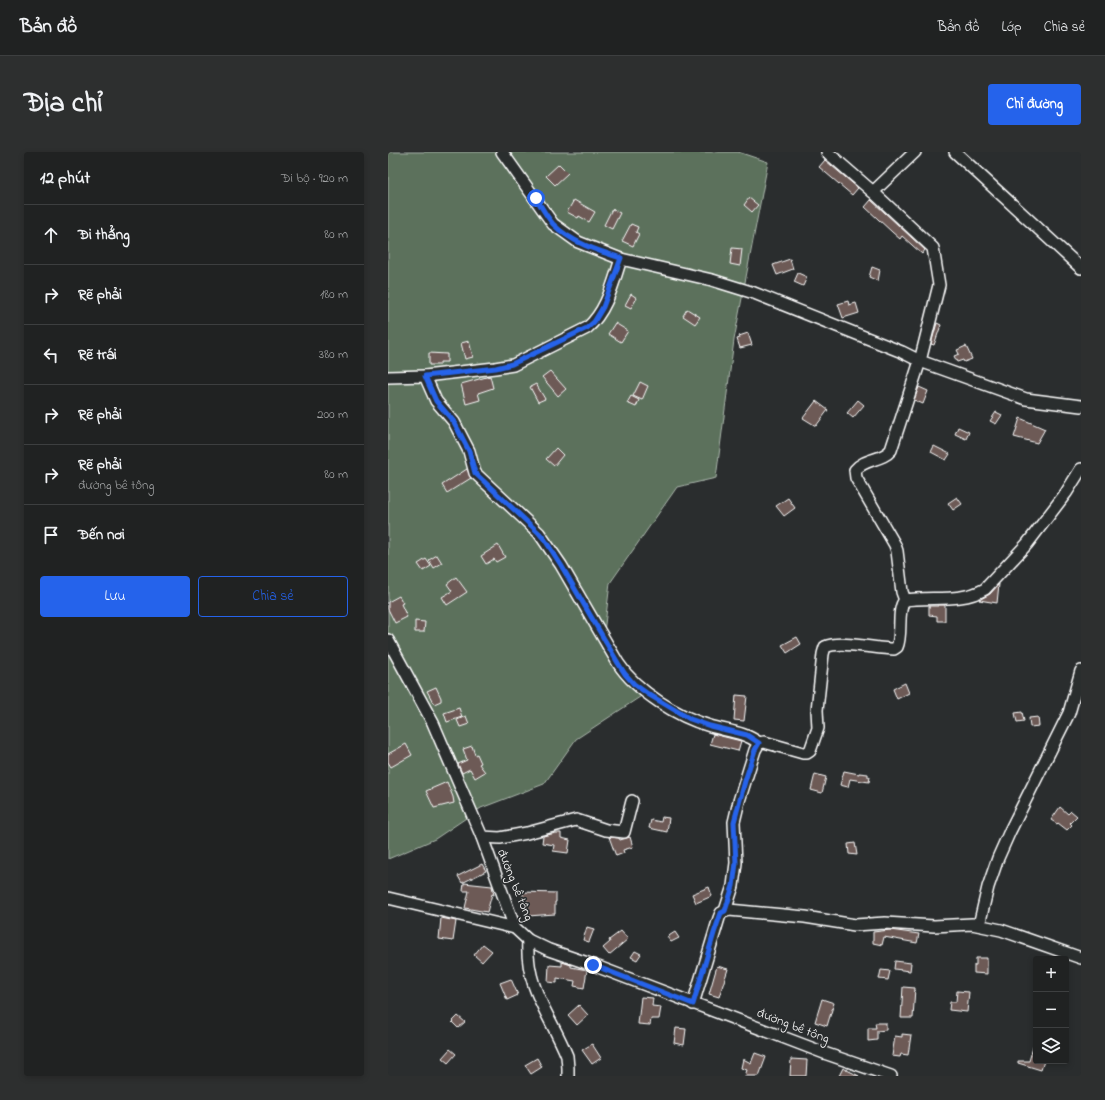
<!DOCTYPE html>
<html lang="vi">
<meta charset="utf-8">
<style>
:root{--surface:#202222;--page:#2d2f2f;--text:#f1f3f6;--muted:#a2a4a5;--line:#3d3f40;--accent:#2563eb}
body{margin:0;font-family:"Indie Flower",sans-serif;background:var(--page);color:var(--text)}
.controls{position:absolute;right:12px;bottom:12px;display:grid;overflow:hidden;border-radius:4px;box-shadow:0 2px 6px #0003}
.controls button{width:36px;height:36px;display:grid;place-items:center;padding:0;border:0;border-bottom:1px solid var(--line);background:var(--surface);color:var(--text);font:20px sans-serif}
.stop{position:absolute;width:12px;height:12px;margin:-9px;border:3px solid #2563eb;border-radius:50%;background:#fff}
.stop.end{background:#2563eb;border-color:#fff;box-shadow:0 1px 4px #0008}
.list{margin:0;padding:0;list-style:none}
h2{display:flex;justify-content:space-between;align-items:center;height:52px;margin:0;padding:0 16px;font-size:17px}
h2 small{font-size:13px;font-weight:400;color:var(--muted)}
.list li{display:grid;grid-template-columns:26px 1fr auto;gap:12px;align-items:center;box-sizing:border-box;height:60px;padding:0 16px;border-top:1px solid var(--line)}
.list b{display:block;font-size:15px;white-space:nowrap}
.list p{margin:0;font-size:13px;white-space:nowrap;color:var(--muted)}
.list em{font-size:13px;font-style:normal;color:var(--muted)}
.actions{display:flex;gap:8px;padding:12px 16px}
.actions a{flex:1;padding:9px 0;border:1px solid var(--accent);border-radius:4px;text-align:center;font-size:14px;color:var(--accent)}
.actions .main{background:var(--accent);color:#fff}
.icon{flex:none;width:22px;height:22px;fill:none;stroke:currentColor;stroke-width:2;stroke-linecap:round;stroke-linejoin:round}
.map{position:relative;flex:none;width:693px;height:924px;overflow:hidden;border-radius:4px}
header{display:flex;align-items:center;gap:24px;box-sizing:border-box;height:56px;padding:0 20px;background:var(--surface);border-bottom:1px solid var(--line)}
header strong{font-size:19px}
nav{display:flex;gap:22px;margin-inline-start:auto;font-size:14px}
.intro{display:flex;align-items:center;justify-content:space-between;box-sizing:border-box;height:96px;padding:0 24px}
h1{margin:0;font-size:28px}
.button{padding:10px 18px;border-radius:4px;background:var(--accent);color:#fff;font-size:14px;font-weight:700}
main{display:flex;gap:24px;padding:0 24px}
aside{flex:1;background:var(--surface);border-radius:4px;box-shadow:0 2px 6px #0003}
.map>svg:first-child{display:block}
</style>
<header>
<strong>Bản đồ</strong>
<nav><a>Bản đồ</a><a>Lớp</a><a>Chia sẻ</a></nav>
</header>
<div class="intro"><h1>Địa chỉ</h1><a class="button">Chỉ đường</a></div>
<main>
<aside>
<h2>12 phút<small>Đi bộ · 920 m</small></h2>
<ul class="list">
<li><svg class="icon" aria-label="ahead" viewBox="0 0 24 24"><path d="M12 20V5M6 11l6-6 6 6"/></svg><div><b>Đi thẳng</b></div><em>80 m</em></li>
<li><svg class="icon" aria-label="right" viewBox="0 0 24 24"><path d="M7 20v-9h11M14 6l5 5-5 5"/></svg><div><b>Rẽ phải</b></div><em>180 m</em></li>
<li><svg class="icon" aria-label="left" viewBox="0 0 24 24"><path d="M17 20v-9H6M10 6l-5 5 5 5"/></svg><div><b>Rẽ trái</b></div><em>380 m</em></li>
<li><svg class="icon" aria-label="right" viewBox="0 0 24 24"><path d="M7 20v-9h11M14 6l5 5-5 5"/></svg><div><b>Rẽ phải</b></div><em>200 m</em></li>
<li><svg class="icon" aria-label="right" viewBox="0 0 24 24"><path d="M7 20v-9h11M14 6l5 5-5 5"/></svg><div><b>Rẽ phải</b><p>đường bê tông</p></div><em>80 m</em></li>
<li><svg class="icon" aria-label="arrive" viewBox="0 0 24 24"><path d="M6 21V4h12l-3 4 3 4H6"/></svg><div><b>Đến nơi</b></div></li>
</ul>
<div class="actions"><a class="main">Lưu</a><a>Chia sẻ</a></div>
</aside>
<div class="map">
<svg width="693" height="924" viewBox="0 0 693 924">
<rect width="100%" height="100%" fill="#2a2d2e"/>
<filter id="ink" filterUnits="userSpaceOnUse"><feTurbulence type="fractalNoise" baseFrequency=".025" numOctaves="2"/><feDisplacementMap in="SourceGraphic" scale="8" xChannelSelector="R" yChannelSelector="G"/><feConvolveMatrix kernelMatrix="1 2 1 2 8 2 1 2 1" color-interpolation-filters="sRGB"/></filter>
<g filter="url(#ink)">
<!-- green -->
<path fill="#5b715c" stroke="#adb8ae" d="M 0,0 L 350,0 L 380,10 L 346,188 L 328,326 L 289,335 L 222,431 L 214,497 L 264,537 L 188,587 L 156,632 L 93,656 L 47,687 L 0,707 Z"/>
<!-- building -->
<g fill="#6d5a57" stroke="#fff">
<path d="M 437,8 L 470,36 L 464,43 L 431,15 Z"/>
<path d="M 171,12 L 180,21 L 167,33 L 158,24 Z"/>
<path d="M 361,46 L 370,53 L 364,60 L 356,53 Z"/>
<path d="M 186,48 L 207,60 L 201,70 L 191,64 L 190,66 L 179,60 Z"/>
<path d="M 483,48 L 537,98 L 534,102 L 514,84 L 512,87 L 504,80 L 477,55 Z"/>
<path d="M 224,57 L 232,61 L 224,77 L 216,73 Z"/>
<path d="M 243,72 L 250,75 L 248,80 L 251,82 L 245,94 L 234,89 Z"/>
<path d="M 344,96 L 354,97 L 352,114 L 342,112 Z"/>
<path d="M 402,107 L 405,117 L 389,123 L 385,113 Z"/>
<path d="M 484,115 L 492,118 L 490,129 L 481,125 Z"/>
<path d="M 410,121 L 419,125 L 415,134 L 406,130 Z"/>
<path d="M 243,142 L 249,146 L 243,156 L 237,153 Z"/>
<path d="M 460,149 L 461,153 L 468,151 L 471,161 L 455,166 L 450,152 Z"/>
<path d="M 299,157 L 312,165 L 307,172 L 295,164 Z"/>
<path d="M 227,171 L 240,179 L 233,190 L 220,182 Z"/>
<path d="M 549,171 L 553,173 L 546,193 L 543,192 Z"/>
<path d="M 360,181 L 364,193 L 352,196 L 349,187 L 352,186 L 351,184 Z"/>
<path d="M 81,189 L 85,205 L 77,207 L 73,191 Z"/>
<path d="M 578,194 L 584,207 L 576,210 L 575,208 L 569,210 L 566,204 L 571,202 L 569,198 Z"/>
<path d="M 41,201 L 59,202 L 59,210 L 52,210 L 52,213 L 41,213 Z"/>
<path d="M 162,219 L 178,237 L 170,244 L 154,225 Z"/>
<path d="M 102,224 L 105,236 L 90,241 L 92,248 L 78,252 L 73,232 Z"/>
<path d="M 252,230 L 260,234 L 254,248 L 245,244 Z"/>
<path d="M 148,232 L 157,247 L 150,250 L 142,235 Z"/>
<path d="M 531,235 L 540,239 L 535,252 L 526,248 Z"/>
<path d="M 243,244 L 251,248 L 248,255 L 239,251 Z"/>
<path d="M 470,248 L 476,253 L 465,266 L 459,261 Z"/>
<path d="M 428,249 L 440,258 L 428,274 L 415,266 Z"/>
<path d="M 608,260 L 614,263 L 608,272 L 602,269 Z"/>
<path d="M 632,266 L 657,277 L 649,291 L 626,285 Z"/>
<path d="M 570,275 L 581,280 L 578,287 L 567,282 Z"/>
<path d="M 546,294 L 562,302 L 558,308 L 543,300 Z"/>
<path d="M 168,296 L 175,303 L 166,314 L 158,307 Z"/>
<path d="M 79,317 L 83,326 L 59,341 L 54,333 Z"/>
<path d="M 569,345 L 574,352 L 565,358 L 560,351 Z"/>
<path d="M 400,346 L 407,356 L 396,364 L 388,354 Z"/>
<path d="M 110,393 L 117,405 L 108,410 L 106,407 L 98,412 L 93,404 Z"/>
<path d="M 49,403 L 54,411 L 46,416 L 41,408 Z"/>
<path d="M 38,407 L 43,414 L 35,419 L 30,412 Z"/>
<path d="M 68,425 L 79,440 L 59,453 L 54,445 L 64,439 L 59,432 Z"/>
<path d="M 611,432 L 609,451 L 591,448 L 602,442 Z"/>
<path d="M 11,444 L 15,451 L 13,452 L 19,465 L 7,471 L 0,457 L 0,450 Z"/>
<path d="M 550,453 L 557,453 L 557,469 L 549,469 L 549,464 L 541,463 L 541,454 L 550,454 Z"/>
<path d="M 27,469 L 37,470 L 36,480 L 27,480 Z"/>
<path d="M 409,485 L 413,492 L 399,501 L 394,493 Z"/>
<path d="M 517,531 L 521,541 L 509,547 L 505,537 Z"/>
<path d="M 48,535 L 53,546 L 53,549 L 46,552 L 39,539 Z"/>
<path d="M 348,543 L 359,544 L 356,569 L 346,568 Z"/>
<path d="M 71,556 L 74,565 L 59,570 L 56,561 Z"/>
<path d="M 634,560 L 636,569 L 629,570 L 627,561 Z"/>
<path d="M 78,564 L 81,572 L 72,575 L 69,568 Z"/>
<path d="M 650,565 L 651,574 L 642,575 L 641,566 Z"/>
<path d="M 325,582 L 353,589 L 350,599 L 322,592 Z"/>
<path d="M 18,592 L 24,603 L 3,615 L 0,610 L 0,602 Z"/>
<path d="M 84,594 L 87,603 L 89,602 L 93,611 L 91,612 L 97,620 L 87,626 L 82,617 L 74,621 L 70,612 L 79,608 L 75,597 Z"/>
<path d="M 456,619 L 471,622 L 471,621 L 480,622 L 480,625 L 482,625 L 481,630 L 462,627 L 460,635 L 452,633 Z"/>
<path d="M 427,622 L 438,625 L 434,641 L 423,638 Z"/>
<path d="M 59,630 L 65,645 L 66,651 L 46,656 L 38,639 Z"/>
<path d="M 672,655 L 680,662 L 683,659 L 689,664 L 682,671 L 684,673 L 679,678 L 670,671 L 669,672 L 663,668 Z"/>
<path d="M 274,665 L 281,666 L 279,680 L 261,676 L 263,668 L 273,670 Z"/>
<path d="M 168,681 L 173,681 L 173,686 L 182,688 L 180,701 L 165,699 L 166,693 L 154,691 L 155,684 Z"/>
<path d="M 221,685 L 231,686 L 232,688 L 242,685 L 245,695 L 235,698 L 236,701 L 228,704 Z"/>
<path d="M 467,691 L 469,703 L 461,702 L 460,692 Z"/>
<path d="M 94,712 L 98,719 L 74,731 L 70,724 Z"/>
<path d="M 76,731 L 104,734 L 106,743 L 104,742 L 99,760 L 77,756 L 81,739 L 75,739 Z"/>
<path d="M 321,735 L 324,744 L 308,751 L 304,742 Z"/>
<path d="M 135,740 L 168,741 L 168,750 L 167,750 L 167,762 L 140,764 L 139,748 L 135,748 Z"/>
<path d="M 53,766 L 68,769 L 65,789 L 51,787 Z"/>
<path d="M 199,775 L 206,777 L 201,790 L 195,788 Z"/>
<path d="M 502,778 L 531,782 L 529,791 L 496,785 L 494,793 L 485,791 L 485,780 Z"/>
<path d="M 233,779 L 240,787 L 221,803 L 215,796 L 222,790 L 221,788 Z"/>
<path d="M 287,780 L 291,786 L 283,790 L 279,785 Z"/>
<path d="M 95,792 L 104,799 L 94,810 L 86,803 Z"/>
<path d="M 247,799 L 253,802 L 249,808 L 243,805 Z"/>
<path d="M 588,806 L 599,806 L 599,822 L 586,821 L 586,813 L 588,813 Z"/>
<path d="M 507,809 L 523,811 L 522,819 L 506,817 Z"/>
<path d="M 174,810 L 183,813 L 183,815 L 199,818 L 196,836 L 186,834 L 187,829 L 169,826 L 169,831 L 160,830 L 161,813 L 174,814 Z"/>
<path d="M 329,814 L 340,817 L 331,845 L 321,842 Z"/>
<path d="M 493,818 L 502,819 L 500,828 L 491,827 Z"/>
<path d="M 123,827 L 130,843 L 119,848 L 112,831 Z"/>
<path d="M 515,835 L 527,836 L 525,866 L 513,866 Z"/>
<path d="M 569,839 L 581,840 L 579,860 L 561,858 L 562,850 L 568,850 Z"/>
<path d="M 253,845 L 265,846 L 264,854 L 273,855 L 271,867 L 263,867 L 262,873 L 250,872 Z"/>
<path d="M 434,847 L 446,851 L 439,874 L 427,870 Z"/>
<path d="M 191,853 L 200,863 L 189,873 L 180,863 Z"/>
<path d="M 70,864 L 77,870 L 70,876 L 64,870 Z"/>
<path d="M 487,871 L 498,871 L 498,878 L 489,879 L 489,888 L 480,889 L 480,876 L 488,876 Z"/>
<path d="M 288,876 L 298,877 L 296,893 L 286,891 Z"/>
<path d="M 514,882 L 523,883 L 520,903 L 513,902 L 512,905 L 504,904 L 507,884 L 514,885 Z"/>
<path d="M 204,892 L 213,906 L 204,912 L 194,898 Z"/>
<path d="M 646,892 L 648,893 L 648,909 L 656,909 L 653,918 L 630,911 L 630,909 L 641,909 Z"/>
<path d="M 62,897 L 68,902 L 60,911 L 54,906 Z"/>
<path d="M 367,901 L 378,905 L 371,924 L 357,924 L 359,918 L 353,916 L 355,907 L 363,911 Z"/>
<path d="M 149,906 L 154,915 L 143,922 L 137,913 Z"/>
<path d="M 403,907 L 419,908 L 418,924 L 402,924 Z"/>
<path d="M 455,916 L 471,924 L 451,924 Z"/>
</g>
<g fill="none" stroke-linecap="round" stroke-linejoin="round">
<!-- minor casing -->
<g stroke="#fff" stroke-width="14">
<g id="minor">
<path d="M 114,0 L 165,72 L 190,90 L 233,107 L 324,128 L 366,141 L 514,200 L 532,209 L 503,298 C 494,309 477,306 467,318 L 468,326 L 507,393 L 509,399 L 514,440 L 517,448"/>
<path d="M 439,0 L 485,40 L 545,96 L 551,133 L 532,209 L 638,247 L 693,254"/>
<path d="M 567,0 L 693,116"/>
<path d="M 485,40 L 527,0"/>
<path d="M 37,224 L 107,216 L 125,213 L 199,176 C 219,159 225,131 233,107"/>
<path d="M 0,225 L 37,224 L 48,249 L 66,270 L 81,299 L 87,321 L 151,381 L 173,413 L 230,511 C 248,539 290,565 322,574 C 339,579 357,580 371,591"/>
<path d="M 0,488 L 45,571 L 94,685 L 127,776 L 140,788 L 161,798 L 205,813 L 439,902 L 503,924"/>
<path d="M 94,685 L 112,686 L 139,681 L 188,668 L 218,678 L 236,680 L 244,649"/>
<path d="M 0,746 L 127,776"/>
<path d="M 337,759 L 345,734 L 348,711 L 346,670 L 351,649 L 367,598 L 371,591 L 376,590 L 415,601 L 419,601 L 422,599 L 430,576 L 429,558 L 435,502 L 437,495 C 453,488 488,497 506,497 L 509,495 C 515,482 508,458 517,448 C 543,444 573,451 597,437 L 639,392 L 678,341 L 693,317"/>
<path d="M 591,773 L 600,735 L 610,706 L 622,679 L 681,561 L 693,519"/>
<path d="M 140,788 C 137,836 162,862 179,904 L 180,916 L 180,924"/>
<path d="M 305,852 L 331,766 L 333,761 L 341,758 L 417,765 L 467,773 L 497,771 L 546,774 L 584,772 L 613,778 L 693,806"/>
</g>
</g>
<!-- minor -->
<use href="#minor" stroke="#2a2d2e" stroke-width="11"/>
</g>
</g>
<g fill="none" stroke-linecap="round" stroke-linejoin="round" filter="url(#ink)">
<!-- route -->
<path stroke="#2563eb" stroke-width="5" d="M 148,46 C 153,54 158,64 165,72 C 182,90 210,99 233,106 L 215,155 L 206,170 L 199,176 L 124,212 L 108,216 L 37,224 L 48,249 L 66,270 L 81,299 L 87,321 L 151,381 L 157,388 L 173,413 L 230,511 L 237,522 L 246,532 L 260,542 L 302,567 L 322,574 L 359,583 L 371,591 L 367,598 L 357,629 L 346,670 L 348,711 L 345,734 L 337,759 L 333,761 L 326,781 L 305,852 L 205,813"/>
</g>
<g text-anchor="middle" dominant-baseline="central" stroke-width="3.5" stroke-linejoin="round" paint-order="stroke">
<!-- street labels -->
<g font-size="13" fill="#fff" stroke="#2a2d2e">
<text transform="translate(127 733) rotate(68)">đường bê tông</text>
<text transform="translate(405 874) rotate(21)">đường bê tông</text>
</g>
</g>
</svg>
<div class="controls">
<button>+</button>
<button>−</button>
<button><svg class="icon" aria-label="layers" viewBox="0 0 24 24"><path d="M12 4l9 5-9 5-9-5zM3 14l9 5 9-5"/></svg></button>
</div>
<div class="stop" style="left:148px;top:46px"></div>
<div class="stop end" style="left:205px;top:813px"></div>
</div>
</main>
